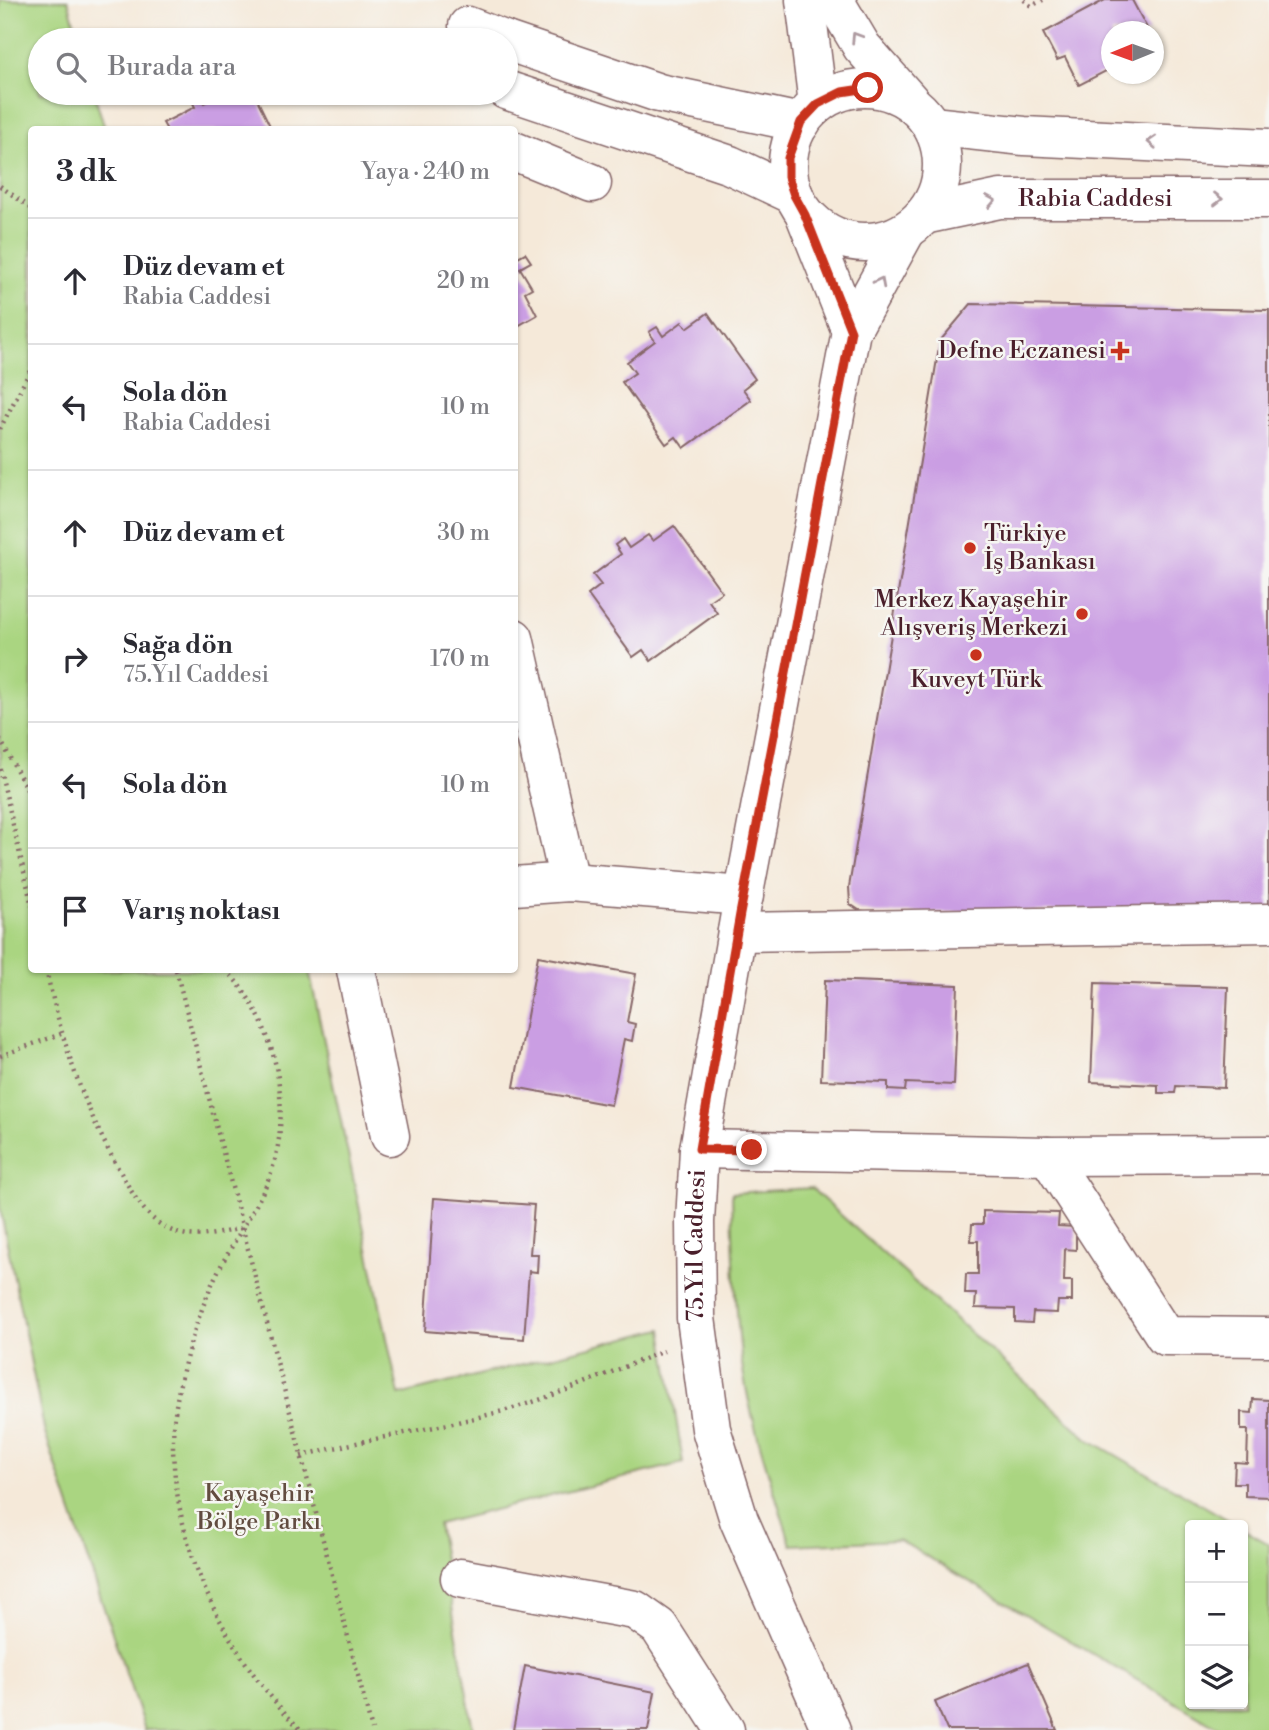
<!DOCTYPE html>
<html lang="tr">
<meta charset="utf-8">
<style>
:root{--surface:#fff;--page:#f2f2f3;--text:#2b2b33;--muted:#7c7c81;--line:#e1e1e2}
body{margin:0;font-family:"Libre Bodoni",serif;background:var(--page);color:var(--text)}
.controls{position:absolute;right:21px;bottom:21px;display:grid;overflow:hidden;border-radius:7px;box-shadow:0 2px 5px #0004}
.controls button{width:63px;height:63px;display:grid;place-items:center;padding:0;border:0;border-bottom:2px solid var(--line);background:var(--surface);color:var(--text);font:35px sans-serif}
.compass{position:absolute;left:1101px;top:21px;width:63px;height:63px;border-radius:50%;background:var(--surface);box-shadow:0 2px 5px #0004;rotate:269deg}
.stop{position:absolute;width:21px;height:21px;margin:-16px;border:5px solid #c8321e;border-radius:50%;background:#fff}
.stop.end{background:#c8321e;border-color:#fff;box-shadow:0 2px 7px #0008}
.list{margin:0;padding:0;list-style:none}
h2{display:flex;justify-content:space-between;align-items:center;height:91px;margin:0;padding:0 28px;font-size:30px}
h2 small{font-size:23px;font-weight:400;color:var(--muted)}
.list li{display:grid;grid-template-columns:46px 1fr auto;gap:21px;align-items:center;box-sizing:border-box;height:126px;padding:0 28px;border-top:2px solid var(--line)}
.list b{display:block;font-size:26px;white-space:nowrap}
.list p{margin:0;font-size:23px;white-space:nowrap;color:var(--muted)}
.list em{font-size:23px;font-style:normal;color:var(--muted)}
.icon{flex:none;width:38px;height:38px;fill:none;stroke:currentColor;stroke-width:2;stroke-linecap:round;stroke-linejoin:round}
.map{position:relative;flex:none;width:1269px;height:1730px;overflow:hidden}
.search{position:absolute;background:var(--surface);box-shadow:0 2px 5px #0004;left:28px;top:28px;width:490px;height:77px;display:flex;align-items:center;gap:18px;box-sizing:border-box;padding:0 24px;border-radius:38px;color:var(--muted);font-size:26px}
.panel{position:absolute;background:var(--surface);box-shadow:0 2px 5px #0004;left:28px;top:126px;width:490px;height:847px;border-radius:7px}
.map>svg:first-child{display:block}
</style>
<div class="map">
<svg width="1269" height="1730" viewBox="0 0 1269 1730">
<rect width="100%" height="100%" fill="#f6f6f2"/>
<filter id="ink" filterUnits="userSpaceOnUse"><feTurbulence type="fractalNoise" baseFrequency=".0143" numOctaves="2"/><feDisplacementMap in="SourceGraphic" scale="14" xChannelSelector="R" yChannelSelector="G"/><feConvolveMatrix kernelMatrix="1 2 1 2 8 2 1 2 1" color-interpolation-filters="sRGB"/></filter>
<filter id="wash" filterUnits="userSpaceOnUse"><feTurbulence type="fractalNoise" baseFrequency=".00686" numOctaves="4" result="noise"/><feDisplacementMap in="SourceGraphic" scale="28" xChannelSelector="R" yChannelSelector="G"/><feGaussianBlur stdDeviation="1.57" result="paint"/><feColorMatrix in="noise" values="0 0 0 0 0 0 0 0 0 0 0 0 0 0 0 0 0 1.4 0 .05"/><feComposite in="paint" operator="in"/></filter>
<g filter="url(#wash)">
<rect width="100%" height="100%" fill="#f5e9d9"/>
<!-- green -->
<g fill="#aad581" stroke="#7a7a56" stroke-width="2">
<path d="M 0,0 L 68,0 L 79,40 L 40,40 L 40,93 L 94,93 L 105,129 L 32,130 L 32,970 L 309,970 L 399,1395 L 662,1329 L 683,1463 L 438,1524 L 473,1730 L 145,1730 L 45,1433 L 0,1208 Z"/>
<path d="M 811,1188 L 1088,1439 L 1237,1525 L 1190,1525 L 1190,1704 L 1243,1704 L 1243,1529 L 1269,1544 L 1269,1730 L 1222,1730 L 899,1540 L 791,1545 C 773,1486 751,1426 742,1364 C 735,1307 733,1250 732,1193 Z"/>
</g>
<g id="blocks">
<!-- building -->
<g fill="#ca9ee3">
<path d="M 1105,0 L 1132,0 L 1149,32 L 1112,32 L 1112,68 L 1079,85 L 1065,57 L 1057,60 L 1043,33 Z"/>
<path d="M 198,93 L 204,103 L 224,93 L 228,99 L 241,93 L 254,93 L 272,130 L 167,130 L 163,123 L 195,107 L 190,97 Z"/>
<path d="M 525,253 L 531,262 L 520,268 L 532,288 L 525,292 L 537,315 L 514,328 L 514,259 Z"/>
<path d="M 971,304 L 1269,310 L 1269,909 L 876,913 L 859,910 L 850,904 L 849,887 L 940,341 Z"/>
<path d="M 708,313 L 755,379 L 743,389 L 751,400 L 684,448 L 676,437 L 666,444 L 622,382 L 635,373 L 627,362 L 655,341 L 649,332 L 657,327 L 663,336 L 682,322 L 687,328 Z"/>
<path d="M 674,526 L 722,592 L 709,601 L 717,613 L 651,661 L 643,650 L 633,657 L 588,595 L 601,585 L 593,575 L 621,554 L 615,545 L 623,539 L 629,548 L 648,535 L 653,541 Z"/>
<path d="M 538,956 L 636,974 L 627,1022 L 635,1024 L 632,1041 L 624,1039 L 611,1105 L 514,1087 Z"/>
<path d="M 825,980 L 958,985 L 954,1085 L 906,1083 L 905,1091 L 888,1090 L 888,1082 L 821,1080 Z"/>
<path d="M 1095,983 L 1228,987 L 1224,1088 L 1176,1086 L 1175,1093 L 1158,1093 L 1158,1085 L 1091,1082 Z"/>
<path d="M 434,1198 L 534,1205 L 530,1254 L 538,1254 L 537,1272 L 529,1271 L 524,1339 L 425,1331 Z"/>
<path d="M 983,1211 L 1059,1213 L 1058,1226 L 1076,1227 L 1076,1250 L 1065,1249 L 1064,1281 L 1072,1281 L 1072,1301 L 1058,1301 L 1057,1313 L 1033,1312 L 1032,1323 L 1015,1322 L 1015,1309 L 975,1308 L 976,1294 L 965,1294 L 966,1274 L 978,1274 L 978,1241 L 971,1241 L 972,1224 L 983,1224 Z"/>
<path d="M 1253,1399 L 1269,1400 L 1269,1497 L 1245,1496 L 1245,1483 L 1234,1483 L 1235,1462 L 1247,1463 L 1248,1430 L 1241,1430 L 1241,1412 L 1252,1413 Z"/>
<path d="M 1028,1663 L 1057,1730 L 947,1730 L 935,1702 Z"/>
<path d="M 525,1666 L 655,1692 L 648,1730 L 513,1730 Z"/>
</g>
</g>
</g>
<g filter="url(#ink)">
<use href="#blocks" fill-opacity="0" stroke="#866668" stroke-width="2"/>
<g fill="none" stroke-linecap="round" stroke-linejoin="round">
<!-- minor casing -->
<g stroke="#866668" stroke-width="41">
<g id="minor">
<path d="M 805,0 L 818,104"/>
<path d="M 834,0 L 862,47 L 910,101"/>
<path d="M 468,26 L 504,40"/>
<path d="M 506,41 L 659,93 L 801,123"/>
<circle cx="865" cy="165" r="77"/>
<path d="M 506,90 L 730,165 L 794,195"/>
<path d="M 932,126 L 1024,136 L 1269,148"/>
<path d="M 514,151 L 592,183"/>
<path d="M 805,215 L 851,331"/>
<path id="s1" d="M 924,215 L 1000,199 L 1269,199"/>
<path d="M 514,638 L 569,882"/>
<path d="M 514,886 L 569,882 L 744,896"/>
<path d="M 737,932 L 1269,923"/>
<path d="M 356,970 L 390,1136"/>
<path d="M 699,1149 L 1048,1156 L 1269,1155"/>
<path d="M 1048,1156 L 1165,1336 L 1269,1337"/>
<path d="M 460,1578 L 635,1610 L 659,1627 L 725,1730"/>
<path id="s2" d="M 831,1730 L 739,1520 L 711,1429 L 696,1318 L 695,1222 L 699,1149 L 740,914 L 851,331 L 906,231"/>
</g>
</g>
<!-- path -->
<g stroke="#866668" stroke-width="4.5" stroke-dasharray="2 5" stroke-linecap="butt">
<path d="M 1024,0 L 1031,6 L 1043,0"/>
<path d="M 0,186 L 32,209"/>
<path d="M 0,429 L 32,367"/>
<path d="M 0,739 L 32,799"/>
<path d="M 0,769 L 32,906"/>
<path d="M 46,970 C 63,1044 83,1107 121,1173 C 133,1195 146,1218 168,1229 C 192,1241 217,1234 241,1228"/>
<path d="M 176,970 L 372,1730"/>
<path d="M 226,970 C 272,1017 290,1091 276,1156 C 265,1202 231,1241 212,1284 C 192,1331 172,1396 173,1448 C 176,1555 227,1655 301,1730"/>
<path d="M 0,1056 L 61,1034"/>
<path d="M 301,1456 C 362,1440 422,1431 483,1416 C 545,1402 605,1374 664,1351"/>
</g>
<!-- minor -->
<use href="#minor" stroke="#fff" stroke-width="38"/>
</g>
<!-- one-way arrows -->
<defs><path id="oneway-chevron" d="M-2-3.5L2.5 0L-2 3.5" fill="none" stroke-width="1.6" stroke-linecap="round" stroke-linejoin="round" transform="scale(1.75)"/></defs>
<g stroke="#ae9aa0">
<use href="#oneway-chevron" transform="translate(856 37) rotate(-122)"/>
<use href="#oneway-chevron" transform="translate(1152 142) rotate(-177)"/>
<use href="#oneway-chevron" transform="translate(1218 199)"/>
<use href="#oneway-chevron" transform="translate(991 201) rotate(-10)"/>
<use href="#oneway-chevron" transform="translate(880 282) rotate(-63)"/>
</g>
</g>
<g fill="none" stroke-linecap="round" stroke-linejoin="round" filter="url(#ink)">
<!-- route -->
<path stroke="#c8321e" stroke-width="9" d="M 752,1150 L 699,1149 L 740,914 L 851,331 L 805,215 L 794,195 L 788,177 L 788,158 L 801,122 L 818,104 L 842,92 L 868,88"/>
</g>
<!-- markers -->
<g fill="#c8321e" stroke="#f6f6f2" stroke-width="2.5">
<path d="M1116.5 340.5h7v7h7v7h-7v7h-7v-7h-7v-7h7z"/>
<circle cx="970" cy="548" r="7"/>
<circle cx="1082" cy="614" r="7"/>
<circle cx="976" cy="655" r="7"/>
</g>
<g text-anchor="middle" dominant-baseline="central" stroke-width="5" stroke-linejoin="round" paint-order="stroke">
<!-- street labels -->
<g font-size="24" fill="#4a1f2b" stroke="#f6f6f2">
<text stroke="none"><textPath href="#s1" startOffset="173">Rabia Caddesi</textPath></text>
<text stroke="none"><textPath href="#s2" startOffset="509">75.Yıl Caddesi</textPath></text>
</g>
<!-- poi labels -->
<g font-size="24" fill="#4a1f2b" stroke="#f6f6f2" text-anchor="end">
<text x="1106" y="351">Defne Eczanesi</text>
<text x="984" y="534" text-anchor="start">Türkiye<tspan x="984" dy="28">İş Bankası</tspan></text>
<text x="1068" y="600">Merkez Kayaşehir<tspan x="1068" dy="28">Alışveriş Merkezi</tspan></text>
<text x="976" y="680" text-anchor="middle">Kuveyt Türk</text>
</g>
<!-- park labels -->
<g font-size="24" fill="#624c40" stroke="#f6f6f2">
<text x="259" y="1494">Kayaşehir<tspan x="259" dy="28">Bölge Parkı</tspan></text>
</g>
</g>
</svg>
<div class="controls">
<button>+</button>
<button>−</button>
<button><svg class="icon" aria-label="layers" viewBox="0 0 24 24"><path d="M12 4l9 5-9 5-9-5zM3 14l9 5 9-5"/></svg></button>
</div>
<svg class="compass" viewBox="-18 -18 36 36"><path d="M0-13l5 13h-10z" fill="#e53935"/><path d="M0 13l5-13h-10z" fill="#7c7c81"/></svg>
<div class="stop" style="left:868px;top:88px"></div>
<div class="stop end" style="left:752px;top:1150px"></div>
<div class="search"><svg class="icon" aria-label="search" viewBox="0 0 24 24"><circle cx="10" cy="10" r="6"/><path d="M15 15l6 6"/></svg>Burada ara</div>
<section class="panel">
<h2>3 dk<small>Yaya · 240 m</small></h2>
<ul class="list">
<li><svg class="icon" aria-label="ahead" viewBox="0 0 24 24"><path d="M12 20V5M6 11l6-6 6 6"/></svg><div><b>Düz devam et</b><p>Rabia Caddesi</p></div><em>20 m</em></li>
<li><svg class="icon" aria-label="left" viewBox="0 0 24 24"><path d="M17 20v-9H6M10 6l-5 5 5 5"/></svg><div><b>Sola dön</b><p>Rabia Caddesi</p></div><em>10 m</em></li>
<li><svg class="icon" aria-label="ahead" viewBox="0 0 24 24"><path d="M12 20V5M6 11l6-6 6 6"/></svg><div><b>Düz devam et</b></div><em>30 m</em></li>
<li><svg class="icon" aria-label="right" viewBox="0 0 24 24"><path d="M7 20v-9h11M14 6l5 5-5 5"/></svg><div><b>Sağa dön</b><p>75.Yıl Caddesi</p></div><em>170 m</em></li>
<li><svg class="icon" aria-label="left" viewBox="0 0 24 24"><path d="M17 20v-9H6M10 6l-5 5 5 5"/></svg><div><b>Sola dön</b></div><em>10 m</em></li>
<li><svg class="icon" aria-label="arrive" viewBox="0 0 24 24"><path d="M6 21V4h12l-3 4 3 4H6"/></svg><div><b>Varış noktası</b></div></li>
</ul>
</section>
</div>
